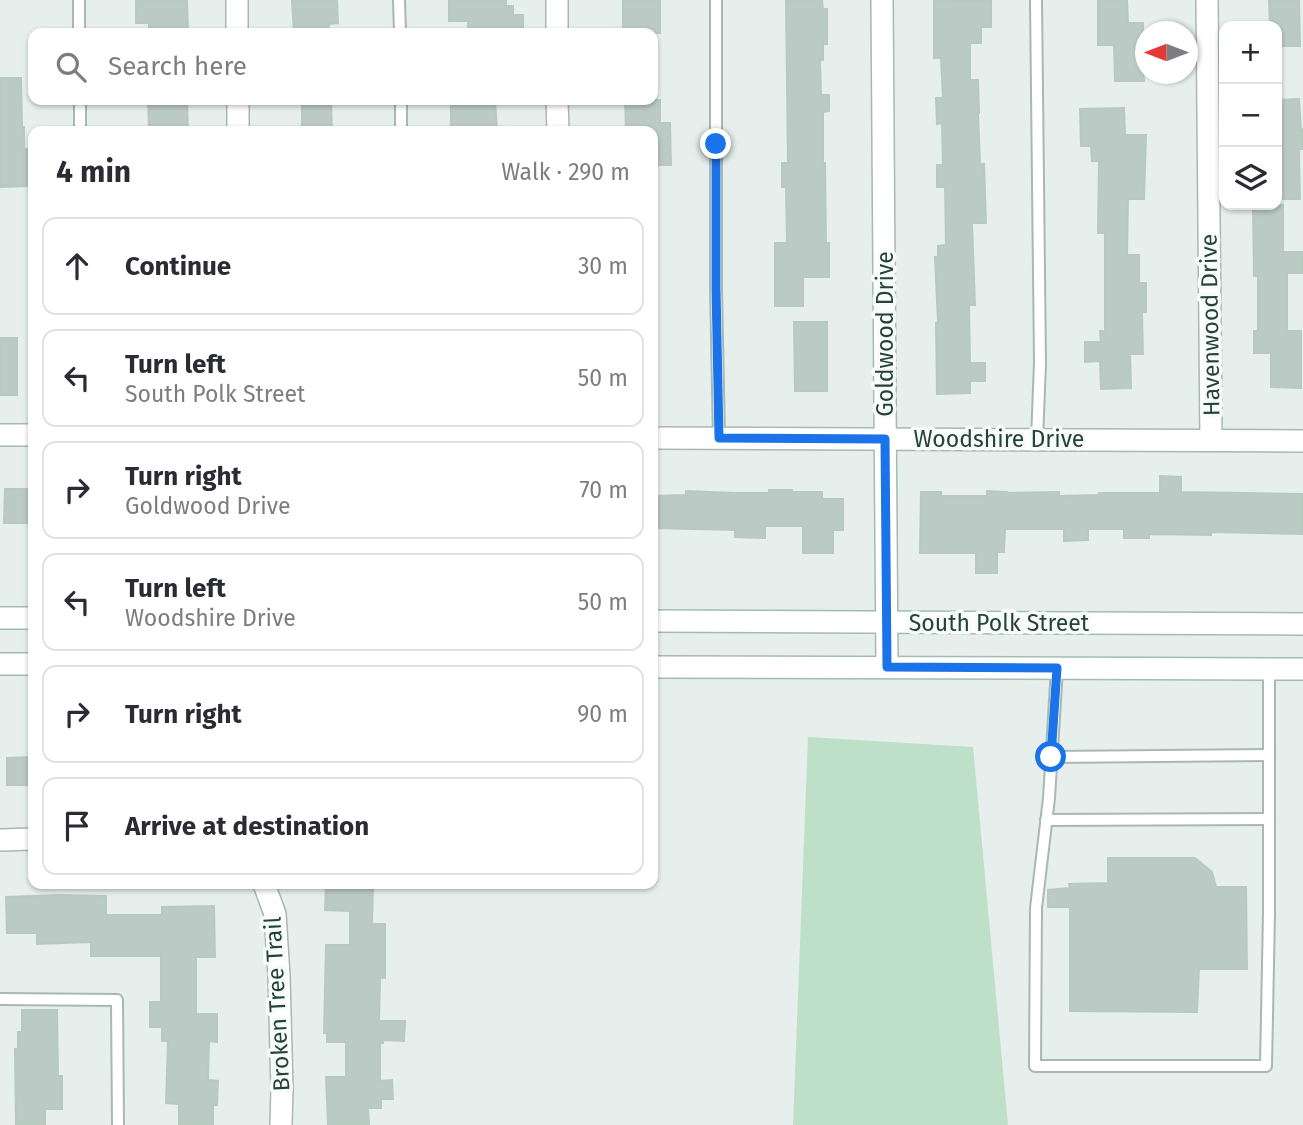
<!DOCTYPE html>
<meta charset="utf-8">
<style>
:root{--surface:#fff;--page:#f2f2f3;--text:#2b2b33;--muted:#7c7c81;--line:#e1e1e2}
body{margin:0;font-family:"Fira Sans",sans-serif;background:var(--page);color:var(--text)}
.controls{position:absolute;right:21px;top:21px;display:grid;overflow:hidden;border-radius:14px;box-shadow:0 2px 5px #0004}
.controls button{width:63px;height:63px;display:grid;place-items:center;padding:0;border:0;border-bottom:2px solid var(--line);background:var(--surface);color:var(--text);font:35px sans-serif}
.compass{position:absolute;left:1135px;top:21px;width:63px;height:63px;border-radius:50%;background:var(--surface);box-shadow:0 2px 5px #0004;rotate:270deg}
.stop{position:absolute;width:21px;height:21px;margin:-16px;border:5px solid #1a73e8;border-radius:50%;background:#fff}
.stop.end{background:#1a73e8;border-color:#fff;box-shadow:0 2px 7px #0008}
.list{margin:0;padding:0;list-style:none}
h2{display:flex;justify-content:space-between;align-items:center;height:91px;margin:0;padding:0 28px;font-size:30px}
h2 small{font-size:23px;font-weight:400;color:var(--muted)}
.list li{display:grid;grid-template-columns:46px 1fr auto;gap:21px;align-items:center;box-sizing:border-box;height:98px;margin:0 14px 14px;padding:0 14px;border:2px solid var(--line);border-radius:14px}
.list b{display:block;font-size:26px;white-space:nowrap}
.list p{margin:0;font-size:23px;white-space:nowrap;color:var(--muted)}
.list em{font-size:23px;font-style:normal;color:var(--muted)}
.icon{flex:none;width:38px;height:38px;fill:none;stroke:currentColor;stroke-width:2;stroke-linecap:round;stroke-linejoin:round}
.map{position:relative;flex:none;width:1303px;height:1125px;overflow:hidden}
.search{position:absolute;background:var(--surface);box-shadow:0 2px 5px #0004;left:28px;top:28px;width:630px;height:77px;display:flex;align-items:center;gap:18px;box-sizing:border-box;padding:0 24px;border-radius:14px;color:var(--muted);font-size:26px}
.panel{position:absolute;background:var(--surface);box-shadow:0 2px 5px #0004;left:28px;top:126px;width:630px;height:763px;border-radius:14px}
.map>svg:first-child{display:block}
</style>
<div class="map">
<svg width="1303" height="1125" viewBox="0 0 1303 1125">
<rect width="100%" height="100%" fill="#e6efeb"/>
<!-- green -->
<path fill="#bfe0c8" d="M 808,737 L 973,747 L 1008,1125 L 793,1125 Z"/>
<!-- building -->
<g fill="#bbcac4" stroke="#b8c9c2" stroke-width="2">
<path d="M 136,0 L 187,0 L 188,33 L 149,33 L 149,23 L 136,23 Z"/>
<path d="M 292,0 L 337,0 L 338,23 L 329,24 L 329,33 L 294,33 Z"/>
<path d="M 449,0 L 506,0 L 506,6 L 513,6 L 513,15 L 523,15 L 523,33 L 468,33 L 468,21 L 449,21 Z"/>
<rect x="623" y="0" width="37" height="33"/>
<path d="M 786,0 L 822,0 L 823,9 L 827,9 L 827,44 L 823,44 L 823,60 L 820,60 L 821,95 L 829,95 L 829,111 L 823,112 L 823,163 L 825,163 L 826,243 L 829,243 L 829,277 L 803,277 L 803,306 L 775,306 L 775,243 L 787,243 L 786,187 L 782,187 L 782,163 L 788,163 Z"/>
<path d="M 934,0 L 991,1 L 991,27 L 981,27 L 981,43 L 970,43 L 970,80 L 978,80 L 979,113 L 978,113 L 980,164 L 984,164 L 986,223 L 972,223 L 975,305 L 969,305 L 970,363 L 985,363 L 985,381 L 970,381 L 970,393 L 937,394 L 936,323 L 938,323 L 935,257 L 938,257 L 938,246 L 946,245 L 945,187 L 937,187 L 937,165 L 943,165 L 942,123 L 937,124 L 936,98 L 943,98 L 941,58 L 934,58 Z"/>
<path d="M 1098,0 L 1127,0 L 1128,23 L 1143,23 L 1144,81 L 1115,81 L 1114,45 L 1098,45 Z"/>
<path d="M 1269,0 L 1299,0 L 1300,46 L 1277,46 L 1277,26 L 1270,26 Z"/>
<path d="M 0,78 L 21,78 L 22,127 L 24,127 L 24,150 L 27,149 L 27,186 L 0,187 Z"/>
<path d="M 1299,99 L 1301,130 L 1303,129 L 1303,149 L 1299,149 L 1299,156 L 1300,199 L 1277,199 L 1277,100 Z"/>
<path d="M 148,100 L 187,100 L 188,131 L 149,131 Z"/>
<path d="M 302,100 L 331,100 L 332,131 L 302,131 Z"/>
<path d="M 451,100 L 495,100 L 497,131 L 451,131 Z"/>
<path d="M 625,100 L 660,100 L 660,123 L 670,123 L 671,165 L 653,165 L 653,131 L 626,131 Z"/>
<path d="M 1124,108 L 1125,135 L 1146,135 L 1144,199 L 1128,199 L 1127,255 L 1139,255 L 1139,283 L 1146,283 L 1146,312 L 1142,312 L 1143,354 L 1130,354 L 1131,388 L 1101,389 L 1100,361 L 1085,362 L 1085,342 L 1101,342 L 1100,331 L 1105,331 L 1105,233 L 1098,233 L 1099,161 L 1092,161 L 1091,146 L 1081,146 L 1080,109 Z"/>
<path d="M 1253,205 L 1283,205 L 1283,252 L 1303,252 L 1303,273 L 1287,273 L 1287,331 L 1301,331 L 1301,388 L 1271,387 L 1271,353 L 1254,353 L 1254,331 L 1258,331 L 1258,276 L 1254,276 Z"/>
<path d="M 794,322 L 827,322 L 827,391 L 795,391 Z"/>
<rect x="0" y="338" width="17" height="57"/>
<path d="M 1160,476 L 1181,477 L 1181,492 L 1303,494 L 1303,534 L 1211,532 L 1211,535 L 1149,534 L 1149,538 L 1124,538 L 1124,529 L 1088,529 L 1088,540 L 1064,541 L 1064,529 L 1005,529 L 1004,552 L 997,552 L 997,573 L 976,573 L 976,553 L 920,553 L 921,492 L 941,492 L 941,496 L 987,496 L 987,491 L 1007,492 L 1007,493 L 1059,492 L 1059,496 L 1099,495 L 1099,493 L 1160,493 Z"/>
<path d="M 5,489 L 33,489 L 33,523 L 4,523 Z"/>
<path d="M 769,490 L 792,490 L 792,492 L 822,492 L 822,499 L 843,499 L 843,530 L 833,530 L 833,553 L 803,553 L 803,526 L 765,526 L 765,538 L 735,537 L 735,530 L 653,528 L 653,496 L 686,495 L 686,491 L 735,493 L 769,493 Z"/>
<path d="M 33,757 L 33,785 L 7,785 L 7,758 Z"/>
<path d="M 1108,858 L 1195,858 L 1212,872 L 1216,887 L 1246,887 L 1247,969 L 1199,969 L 1197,1012 L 1070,1011 L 1070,907 L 1048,907 L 1048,890 L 1070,888 L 1069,884 L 1108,883 Z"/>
<path d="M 331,884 L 373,884 L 372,924 L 385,924 L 385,978 L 380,978 L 379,1021 L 405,1021 L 404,1041 L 383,1040 L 383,1043 L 380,1043 L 380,1081 L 392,1080 L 393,1099 L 381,1099 L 381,1108 L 368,1108 L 369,1125 L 328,1125 L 326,1077 L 346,1077 L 346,1042 L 327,1042 L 327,1033 L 324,1033 L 326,945 L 350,945 L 350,911 L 325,910 L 326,886 L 331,886 Z"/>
<path d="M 60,895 L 106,896 L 106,915 L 162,915 L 162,907 L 214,906 L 215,957 L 196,957 L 196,1014 L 217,1014 L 217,1042 L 209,1041 L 208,1080 L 218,1081 L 217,1105 L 213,1105 L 213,1125 L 179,1125 L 179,1104 L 166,1103 L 168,1041 L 162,1041 L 162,1027 L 150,1027 L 150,1002 L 161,1002 L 161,956 L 91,956 L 91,942 L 37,944 L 37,933 L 7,933 L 6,897 Z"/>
<path d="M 22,1010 L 57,1010 L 58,1076 L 62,1076 L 62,1109 L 45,1109 L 45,1125 L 16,1125 L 15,1049 L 18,1049 L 18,1032 L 22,1032 Z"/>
</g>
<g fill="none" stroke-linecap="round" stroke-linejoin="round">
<!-- lane casing -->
<g stroke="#a8b8b2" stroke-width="14">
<g id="lane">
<path d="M 79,0 L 79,33"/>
<path d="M 399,0 L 400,33"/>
<path d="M 716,0 L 716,288 L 719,438"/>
<path d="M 1036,0 L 1040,363 L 1037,440"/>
<path d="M 80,100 L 80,131"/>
<path d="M 401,100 L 401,131"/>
<path d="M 1057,668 L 1049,798 L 1036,908 L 1035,1066 L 1266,1066 L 1269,913 L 1269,669"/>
<path d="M 1051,757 L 1269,755"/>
<path d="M 1046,820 L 1269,819"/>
<path d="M 0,999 L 117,1000 L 118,1125"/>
</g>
</g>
<!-- street casing -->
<g stroke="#a8b8b2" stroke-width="24">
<g id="street">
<path d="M 237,0 L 237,33"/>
<path d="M 557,0 L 557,33"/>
<path d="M 882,0 L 887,667"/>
<path d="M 1207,0 L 1211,440"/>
<path d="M 238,100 L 238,131"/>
<path d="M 557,100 L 558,131"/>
<path d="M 0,435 L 33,435"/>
<path d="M 653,438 L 1303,441"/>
<path d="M 0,840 L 33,839"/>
<path d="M 264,884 L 275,914 L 279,976 L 282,1089 L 281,1125"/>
</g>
</g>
<!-- secondary casing -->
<g stroke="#a4bbb3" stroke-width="24">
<g id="secondary">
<path d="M 0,618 L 33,618"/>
<path d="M 653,621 L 1303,624"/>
<path d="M 0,664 L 33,664"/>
<path d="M 653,667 L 1303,669"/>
</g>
</g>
<!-- lane -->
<use href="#lane" stroke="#fff" stroke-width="10"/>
<!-- street -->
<use href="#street" stroke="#fff" stroke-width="21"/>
<!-- secondary -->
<use href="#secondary" stroke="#fff" stroke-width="21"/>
</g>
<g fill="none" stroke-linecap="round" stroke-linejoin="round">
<!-- route -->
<path stroke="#1a73e8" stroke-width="9" d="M 716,144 L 716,288 L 719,438 L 885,439 L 887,667 L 1057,668 L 1051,757"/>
</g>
<g text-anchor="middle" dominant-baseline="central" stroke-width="7" stroke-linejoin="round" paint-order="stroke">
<!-- street labels -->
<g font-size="23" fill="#24423a" stroke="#f7fbf9">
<text transform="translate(1210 325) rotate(-91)">Havenwood Drive</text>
<text transform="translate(885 334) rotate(-90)">Goldwood Drive</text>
<text x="999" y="439">Woodshire Drive</text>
<text x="999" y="623">South Polk Street</text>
<text transform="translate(277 1004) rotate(-93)">Broken Tree Trail</text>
</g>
</g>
</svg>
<div class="controls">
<button>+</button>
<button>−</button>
<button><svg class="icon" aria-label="layers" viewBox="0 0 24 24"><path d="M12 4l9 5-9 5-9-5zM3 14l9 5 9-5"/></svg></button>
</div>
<svg class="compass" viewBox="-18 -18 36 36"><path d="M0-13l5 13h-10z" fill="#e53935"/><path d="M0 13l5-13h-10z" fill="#7c7c81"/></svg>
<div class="stop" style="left:1051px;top:757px"></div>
<div class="stop end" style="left:716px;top:144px"></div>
<div class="search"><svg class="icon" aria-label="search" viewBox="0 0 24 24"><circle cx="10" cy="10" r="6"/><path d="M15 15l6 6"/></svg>Search here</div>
<section class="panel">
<h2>4 min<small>Walk · 290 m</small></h2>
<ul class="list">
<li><svg class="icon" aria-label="ahead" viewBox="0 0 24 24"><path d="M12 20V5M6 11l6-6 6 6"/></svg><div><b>Continue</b></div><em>30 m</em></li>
<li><svg class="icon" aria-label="left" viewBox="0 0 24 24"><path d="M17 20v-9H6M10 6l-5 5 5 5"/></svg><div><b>Turn left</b><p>South Polk Street</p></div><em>50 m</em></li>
<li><svg class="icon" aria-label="right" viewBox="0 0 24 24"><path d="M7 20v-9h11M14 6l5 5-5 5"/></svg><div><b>Turn right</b><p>Goldwood Drive</p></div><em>70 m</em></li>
<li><svg class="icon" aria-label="left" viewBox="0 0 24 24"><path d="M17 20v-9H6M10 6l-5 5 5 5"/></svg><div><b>Turn left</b><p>Woodshire Drive</p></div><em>50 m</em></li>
<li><svg class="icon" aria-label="right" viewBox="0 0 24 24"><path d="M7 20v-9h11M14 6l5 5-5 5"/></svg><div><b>Turn right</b></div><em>90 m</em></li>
<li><svg class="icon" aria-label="arrive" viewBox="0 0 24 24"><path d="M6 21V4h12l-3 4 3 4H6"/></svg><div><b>Arrive at destination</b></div></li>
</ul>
</section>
</div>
